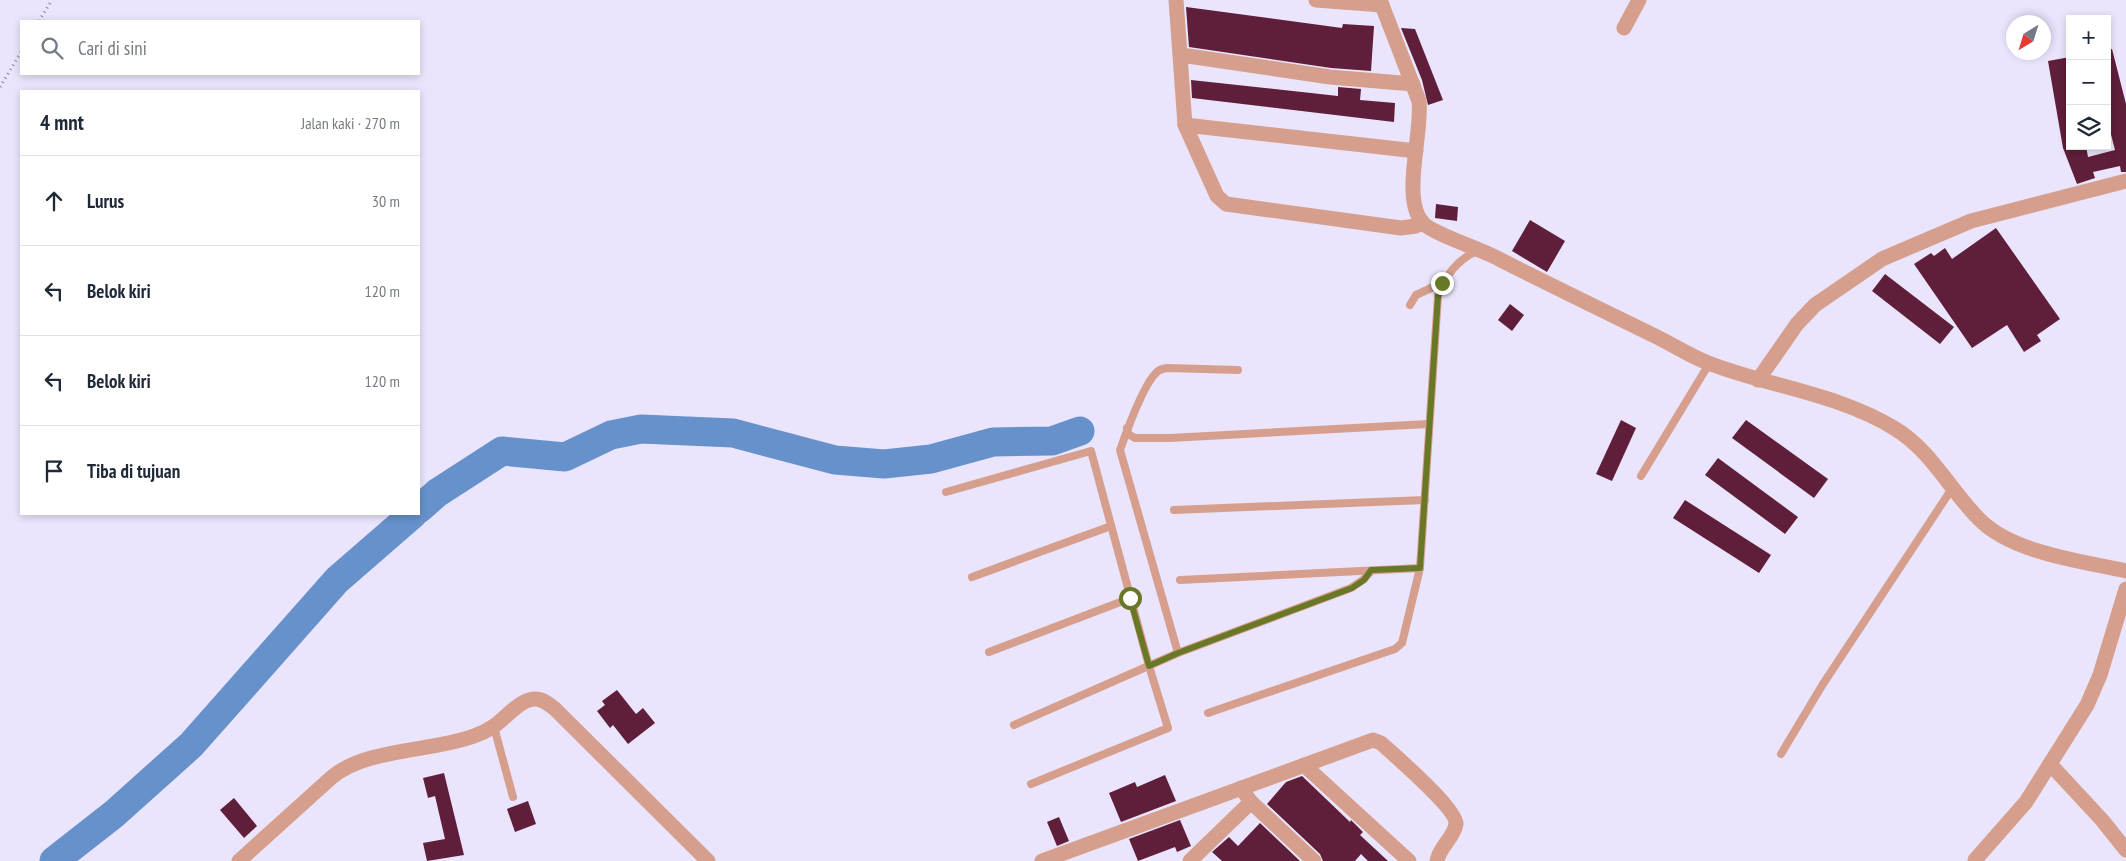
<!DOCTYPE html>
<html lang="id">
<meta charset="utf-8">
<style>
:root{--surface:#fff;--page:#f6f6f7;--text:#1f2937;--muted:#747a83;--line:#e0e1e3}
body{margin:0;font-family:"PT Sans Narrow",sans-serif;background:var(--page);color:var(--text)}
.controls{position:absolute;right:15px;top:15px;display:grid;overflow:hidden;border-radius:0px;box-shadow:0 2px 8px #0003}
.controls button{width:45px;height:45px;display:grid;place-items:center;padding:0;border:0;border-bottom:1px solid var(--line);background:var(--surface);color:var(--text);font:25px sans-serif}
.compass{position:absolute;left:2006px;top:15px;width:45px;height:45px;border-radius:50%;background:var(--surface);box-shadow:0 2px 8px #0003;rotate:218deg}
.stop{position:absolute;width:15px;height:15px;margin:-11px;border:4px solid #697826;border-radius:50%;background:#fff}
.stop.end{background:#697826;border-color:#fff;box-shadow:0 1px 5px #0008}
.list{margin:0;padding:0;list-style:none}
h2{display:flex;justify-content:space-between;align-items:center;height:65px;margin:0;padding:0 20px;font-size:21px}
h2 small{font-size:16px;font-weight:400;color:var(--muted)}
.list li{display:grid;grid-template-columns:32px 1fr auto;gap:15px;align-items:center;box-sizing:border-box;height:90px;padding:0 20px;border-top:1px solid var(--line)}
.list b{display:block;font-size:19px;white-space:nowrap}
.list em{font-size:16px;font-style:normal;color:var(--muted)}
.icon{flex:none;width:28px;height:28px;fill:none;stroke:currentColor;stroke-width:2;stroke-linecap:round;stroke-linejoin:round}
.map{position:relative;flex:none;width:2126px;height:861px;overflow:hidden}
.search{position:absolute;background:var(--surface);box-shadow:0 2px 8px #0003;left:20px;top:20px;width:400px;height:55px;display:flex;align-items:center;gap:12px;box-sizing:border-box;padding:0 18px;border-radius:0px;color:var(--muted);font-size:19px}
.panel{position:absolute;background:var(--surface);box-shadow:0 2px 8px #0003;left:20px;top:90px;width:400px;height:425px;border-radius:0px}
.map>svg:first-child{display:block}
</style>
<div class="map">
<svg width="2126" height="861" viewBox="0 0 2126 861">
<rect width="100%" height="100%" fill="#eae5fc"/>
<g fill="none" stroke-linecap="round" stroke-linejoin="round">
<!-- river -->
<g stroke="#6791ca" stroke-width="29">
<path d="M 419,509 L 437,493 L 502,451 L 565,457 L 611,435 L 641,429 L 733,433 L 835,460 L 884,464 L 931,459 L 993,442 L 1052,441 L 1080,431"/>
<path d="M 54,861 L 114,814 L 191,745 L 337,580 L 413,514"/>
</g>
</g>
<!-- building -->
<g fill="#5f1e39">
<path d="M 1186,7 L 1342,28 L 1343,24 L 1374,26 L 1371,71 L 1331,68 L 1189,47 Z"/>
<path d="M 1401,28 L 1415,29 L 1443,100 L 1428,105 L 1422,80 Z"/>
<path d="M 2112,49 L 2126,104 L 2126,172 L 2121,172 L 2120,166 L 2093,172 L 2095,178 L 2077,184 L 2063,148 L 2048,61 L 2070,57 L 2070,146 L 2086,146 L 2088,157 L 2115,150 L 2107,119 L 2107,50 Z"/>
<path d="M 1191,80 L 1338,96 L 1338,87 L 1361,89 L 1360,100 L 1395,103 L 1394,122 L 1192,98 Z"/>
<path d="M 1436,204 L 1458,207 L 1457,221 L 1435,218 Z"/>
<path d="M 1530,220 L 1565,241 L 1547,272 L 1512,251 Z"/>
<path d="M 1996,228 L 2060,319 L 2037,335 L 2041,341 L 2024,352 L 2007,325 L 1972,348 L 1914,264 L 1931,253 L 1934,256 L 1945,248 L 1952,259 Z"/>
<path d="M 1885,274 L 1954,327 L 1940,344 L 1872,291 Z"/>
<path d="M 1510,304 L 1524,315 L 1512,331 L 1498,320 Z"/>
<path d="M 1621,420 L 1636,428 L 1612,481 L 1596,474 Z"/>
<path d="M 1746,420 L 1828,479 L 1814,498 L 1732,438 Z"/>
<path d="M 1718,458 L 1798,517 L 1785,534 L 1705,475 Z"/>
<path d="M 1685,500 L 1771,555 L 1759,573 L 1673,518 Z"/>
<path d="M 617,690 L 636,714 L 643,708 L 655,723 L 628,744 L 613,725 L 610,728 L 597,711 L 605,705 L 602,701 Z"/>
<path d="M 444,773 L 464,855 L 427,861 L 423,843 L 445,839 L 435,796 L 428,798 L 423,778 Z"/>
<path d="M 1165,775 L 1176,801 L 1121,822 L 1109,793 L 1135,782 L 1137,787 Z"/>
<path d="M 1302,776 L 1350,822 L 1351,820 L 1363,832 L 1360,835 L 1388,861 L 1368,861 L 1361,854 L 1355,861 L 1323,861 L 1320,854 L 1267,804 L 1286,782 Z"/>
<path d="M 234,798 L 257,826 L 244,838 L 220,810 Z"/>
<path d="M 528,801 L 536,824 L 515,832 L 507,809 Z"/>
<path d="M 1059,817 L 1069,841 L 1057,846 L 1047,822 Z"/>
<path d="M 1180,820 L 1191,846 L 1177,852 L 1175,847 L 1138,861 L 1129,839 Z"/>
<path d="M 1260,823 L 1300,861 L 1222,861 L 1212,852 L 1229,837 L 1238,846 Z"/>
</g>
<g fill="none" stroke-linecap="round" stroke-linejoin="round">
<!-- path -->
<g stroke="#898695" stroke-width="3" stroke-dasharray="1 4" stroke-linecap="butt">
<path d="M 39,21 L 52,0"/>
<path d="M 0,87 L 21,52"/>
</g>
<!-- service -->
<g stroke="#d69f8d" stroke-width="8">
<path d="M 1410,305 L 1416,295 L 1442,283"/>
<path d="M 1127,428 L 1128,434 L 1135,438 L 1170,438 L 1428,424"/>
<path d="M 1641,476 L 1709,364"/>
<path d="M 946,492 L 1091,451 L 1149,666 L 1168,728 L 1031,784"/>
<path d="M 1174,510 L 1425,500"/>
<path d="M 972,577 L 1111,526"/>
<path d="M 1180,580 L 1420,568"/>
<path d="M 989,652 L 1131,598"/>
<path d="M 1178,653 L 1120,450 C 1126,433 1144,383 1157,372 C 1160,369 1163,369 1167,368 L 1238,370"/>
<path d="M 1208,713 L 1395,649 L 1402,643 L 1420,568 L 1438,296 C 1444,277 1458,259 1477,251"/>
<path d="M 1014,725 L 1178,653 L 1351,588 L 1364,579 L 1371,571"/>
<path d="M 494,727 L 513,797"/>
<path d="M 1781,754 L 1823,684 L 1953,487"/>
</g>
<!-- minor -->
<g stroke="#d69f8d" stroke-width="15">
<path d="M 1176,0 L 1185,125 L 1416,151"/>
<path d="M 1316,0 L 1382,5"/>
<path d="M 1380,0 L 1419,101 C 1423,133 1400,201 1424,224 C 1436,235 1481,249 1499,259 C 1550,285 1602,310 1653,335 C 1672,344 1691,357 1711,364 C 1772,387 1838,394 1894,428 C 1931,450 1950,490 1979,519 C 2012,553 2081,561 2126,571"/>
<path d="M 1624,28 L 1639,0"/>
<path d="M 1181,55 L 1330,77 L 1413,84"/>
<path d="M 1185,125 L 1217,196 L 1226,204 L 1401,228 L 1416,226 L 1422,222"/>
<path d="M 1758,380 L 1797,324 L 1815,305 L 1882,259 L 1971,221 L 2126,181"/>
<path d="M 2050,764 L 2102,820 L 2126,850"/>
<path d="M 1304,765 L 1409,861"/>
<path d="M 1241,788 L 1251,802 L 1314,861"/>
<path d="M 1975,860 L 2026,802 L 2087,705 L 2100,675 L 2126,589"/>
<path d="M 239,861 L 332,777 C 367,748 431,752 474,736 C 480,734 488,730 494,726 C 506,718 520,699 535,699 C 543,699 549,704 555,709 L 708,861"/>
<path d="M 1042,861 L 1373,740 L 1381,743 C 1394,755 1457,809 1456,824 C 1454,838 1439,847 1437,861"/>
<path d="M 1190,861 L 1251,802"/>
</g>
</g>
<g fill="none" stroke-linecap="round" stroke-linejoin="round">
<!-- route -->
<path stroke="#697826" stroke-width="6" d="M 1130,598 L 1149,666 L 1178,653 L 1352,588 L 1364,580 L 1371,570 L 1420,568 L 1438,296 L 1442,283"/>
</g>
</svg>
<div class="controls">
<button>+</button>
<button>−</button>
<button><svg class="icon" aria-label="layers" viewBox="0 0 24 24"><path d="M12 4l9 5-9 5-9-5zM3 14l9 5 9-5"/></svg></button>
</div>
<svg class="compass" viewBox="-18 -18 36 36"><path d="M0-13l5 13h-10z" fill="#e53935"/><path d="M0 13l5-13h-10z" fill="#747a83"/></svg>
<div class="stop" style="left:1130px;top:598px"></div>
<div class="stop end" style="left:1442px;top:283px"></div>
<div class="search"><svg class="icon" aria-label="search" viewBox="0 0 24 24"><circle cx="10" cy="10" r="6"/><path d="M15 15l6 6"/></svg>Cari di sini</div>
<section class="panel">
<h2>4 mnt<small>Jalan kaki · 270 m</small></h2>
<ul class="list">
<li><svg class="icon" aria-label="ahead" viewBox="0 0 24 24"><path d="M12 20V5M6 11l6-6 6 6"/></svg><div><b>Lurus</b></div><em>30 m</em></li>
<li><svg class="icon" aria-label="left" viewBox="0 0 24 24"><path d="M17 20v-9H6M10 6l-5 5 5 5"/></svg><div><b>Belok kiri</b></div><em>120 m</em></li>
<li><svg class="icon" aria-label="left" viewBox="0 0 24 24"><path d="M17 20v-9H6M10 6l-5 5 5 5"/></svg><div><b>Belok kiri</b></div><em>120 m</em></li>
<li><svg class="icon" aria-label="arrive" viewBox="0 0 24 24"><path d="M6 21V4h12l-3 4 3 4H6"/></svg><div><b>Tiba di tujuan</b></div></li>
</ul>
</section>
</div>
